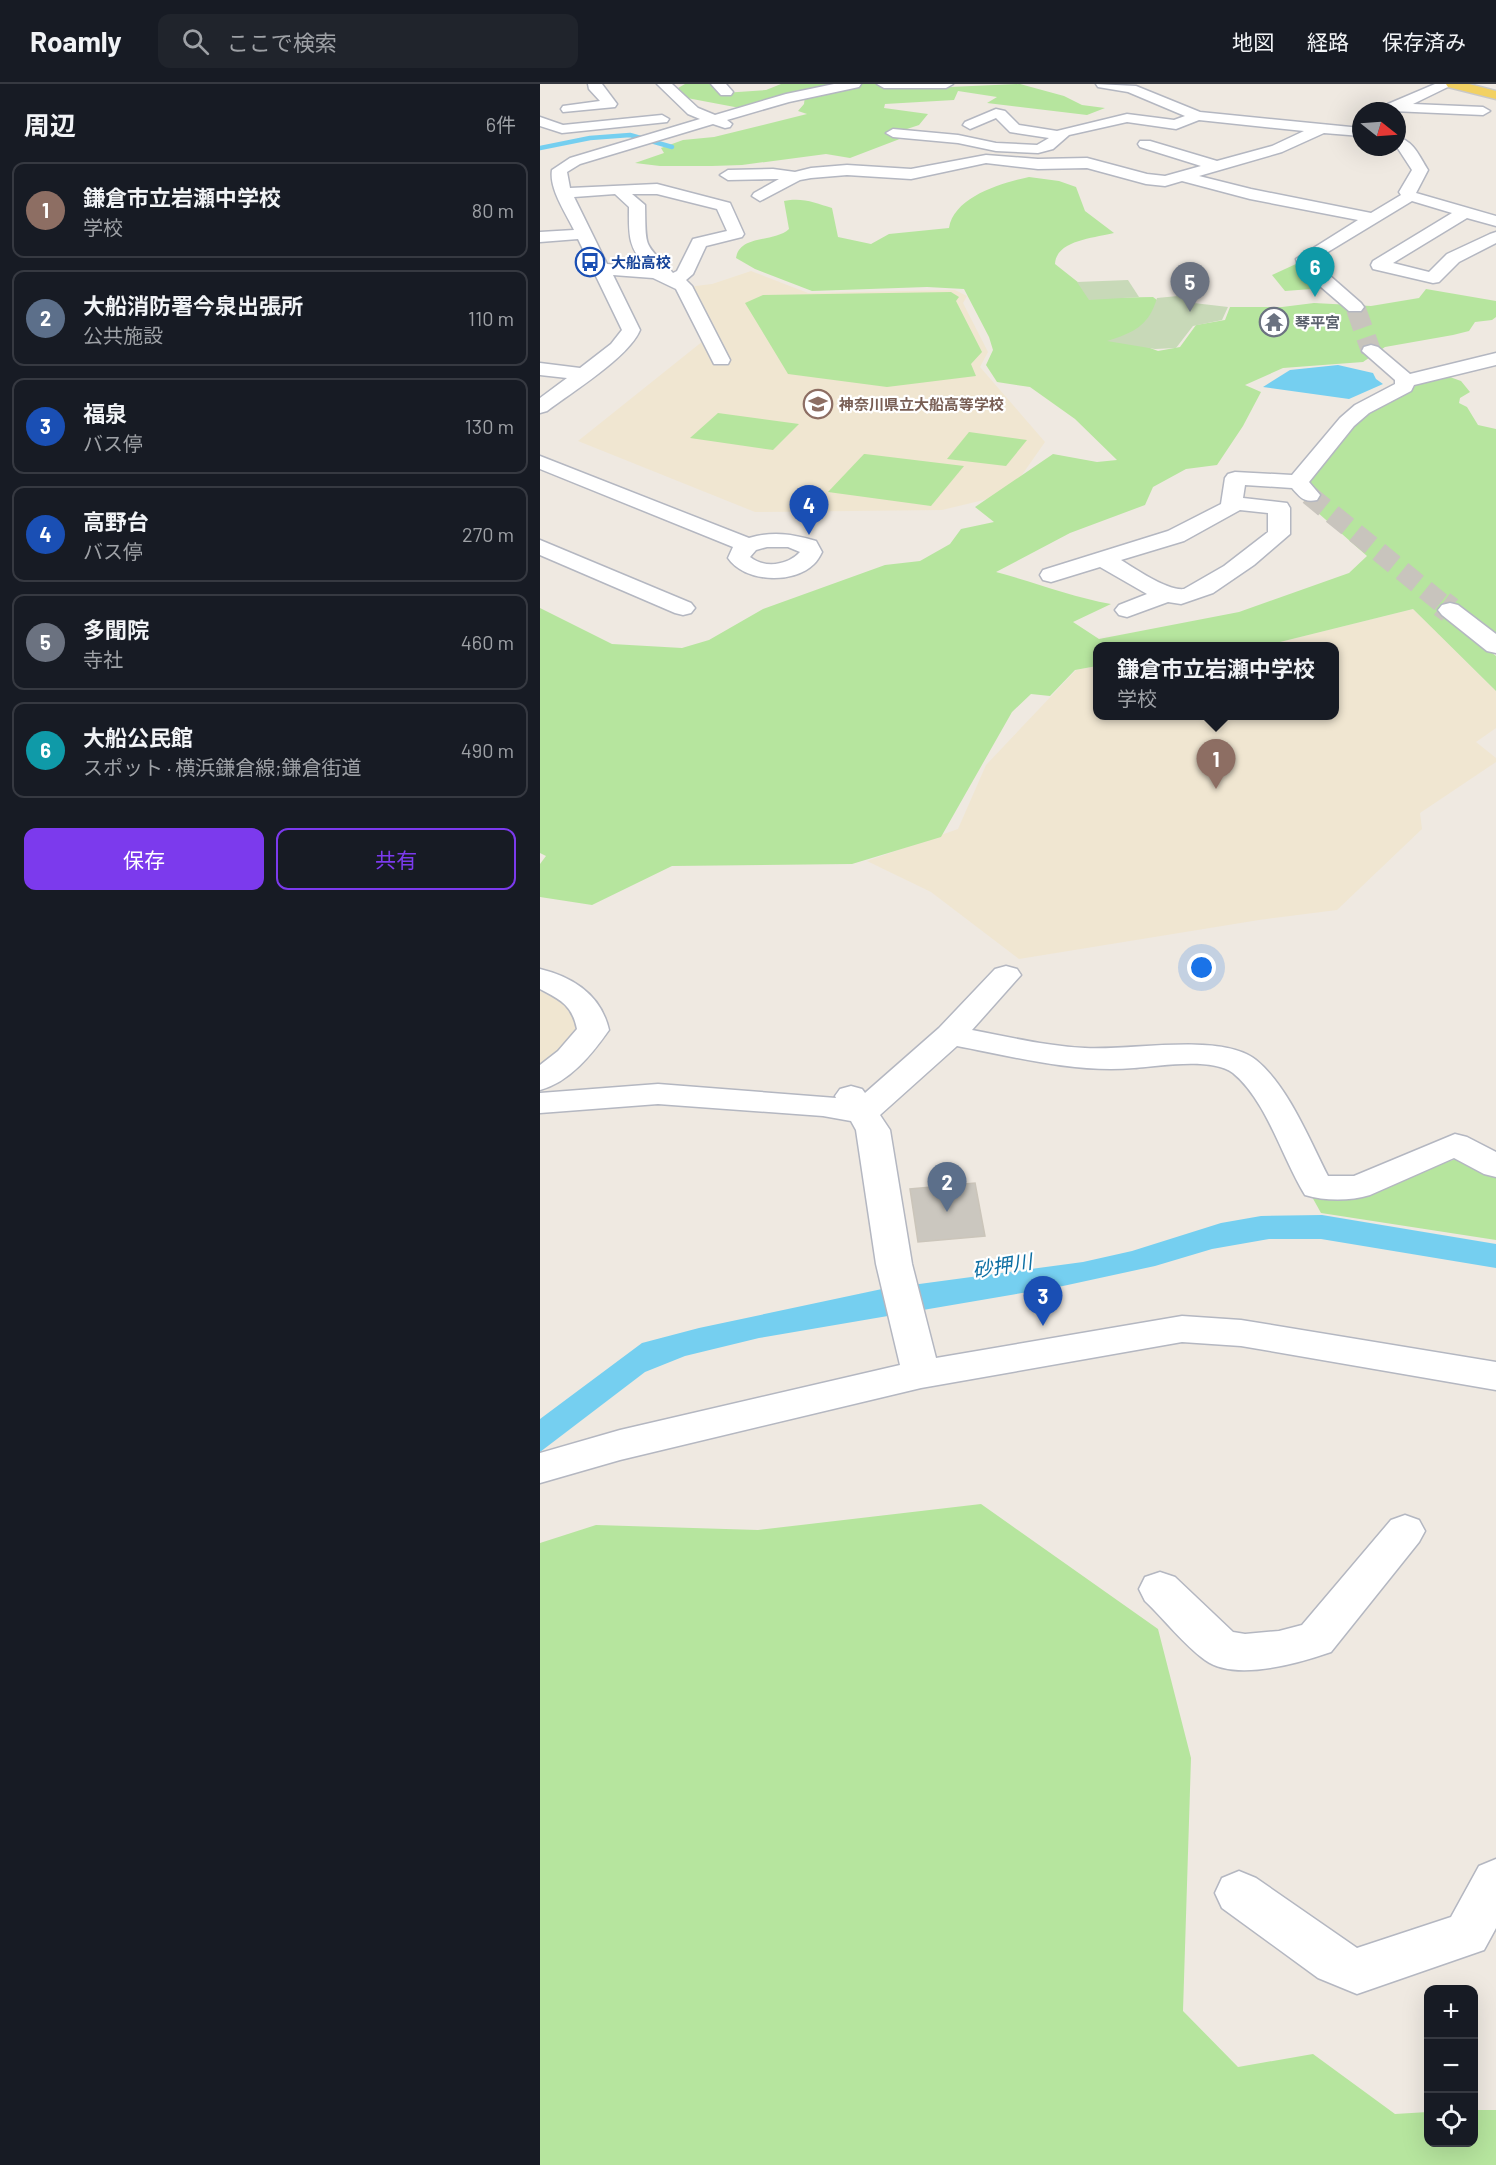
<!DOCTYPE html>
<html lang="ja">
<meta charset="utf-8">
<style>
:root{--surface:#171b24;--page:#20242c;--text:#f1f3f6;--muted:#9ea1a6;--line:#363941;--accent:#7c3aed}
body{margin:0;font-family:Barlow,"Noto Sans JP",sans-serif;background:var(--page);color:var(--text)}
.controls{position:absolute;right:18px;bottom:18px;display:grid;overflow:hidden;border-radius:12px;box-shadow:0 6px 24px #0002}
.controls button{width:54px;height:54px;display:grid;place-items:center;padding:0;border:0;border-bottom:2px solid var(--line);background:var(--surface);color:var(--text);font:30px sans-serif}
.compass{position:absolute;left:812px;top:18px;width:54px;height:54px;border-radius:50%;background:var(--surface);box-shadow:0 6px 24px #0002;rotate:107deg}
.you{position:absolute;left:662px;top:884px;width:21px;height:21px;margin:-15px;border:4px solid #fff;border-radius:50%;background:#1a73e8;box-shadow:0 0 0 9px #1a73e833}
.badge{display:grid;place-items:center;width:39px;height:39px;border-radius:50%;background:var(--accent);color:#fff;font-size:20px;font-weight:700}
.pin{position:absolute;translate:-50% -50px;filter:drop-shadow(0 2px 3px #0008)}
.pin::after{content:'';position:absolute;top:32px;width:21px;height:18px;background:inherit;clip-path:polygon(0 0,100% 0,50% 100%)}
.popup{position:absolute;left:553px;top:558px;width:246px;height:78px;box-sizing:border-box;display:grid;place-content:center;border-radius:12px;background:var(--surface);filter:drop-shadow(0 2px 4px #0005);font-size:20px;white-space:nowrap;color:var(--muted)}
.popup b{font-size:22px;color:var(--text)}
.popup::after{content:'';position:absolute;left:50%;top:100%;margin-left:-12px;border:12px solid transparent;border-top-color:var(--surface)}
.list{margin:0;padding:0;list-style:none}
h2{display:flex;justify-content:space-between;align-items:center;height:78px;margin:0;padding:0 24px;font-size:26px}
h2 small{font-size:20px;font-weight:400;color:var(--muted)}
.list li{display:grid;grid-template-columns:39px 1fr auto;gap:18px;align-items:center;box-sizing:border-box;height:96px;margin:0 12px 12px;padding:0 12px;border:2px solid var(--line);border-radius:12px}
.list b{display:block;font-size:22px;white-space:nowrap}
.list p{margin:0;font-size:20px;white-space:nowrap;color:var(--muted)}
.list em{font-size:20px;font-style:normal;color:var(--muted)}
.actions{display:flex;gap:12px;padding:18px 24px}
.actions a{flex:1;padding:14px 0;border:2px solid var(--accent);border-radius:12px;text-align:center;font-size:21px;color:var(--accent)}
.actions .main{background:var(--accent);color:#fff}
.icon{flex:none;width:33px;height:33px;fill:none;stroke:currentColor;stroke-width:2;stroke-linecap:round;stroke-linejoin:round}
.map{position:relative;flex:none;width:956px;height:2081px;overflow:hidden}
header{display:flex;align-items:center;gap:36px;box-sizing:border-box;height:84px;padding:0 30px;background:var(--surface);border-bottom:2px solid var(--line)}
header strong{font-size:28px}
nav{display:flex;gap:33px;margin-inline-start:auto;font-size:21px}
.search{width:420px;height:54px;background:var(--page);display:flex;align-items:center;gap:15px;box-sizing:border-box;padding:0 21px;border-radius:12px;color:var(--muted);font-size:22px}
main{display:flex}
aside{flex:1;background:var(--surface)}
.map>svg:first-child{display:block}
</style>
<header>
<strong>Roamly</strong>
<div class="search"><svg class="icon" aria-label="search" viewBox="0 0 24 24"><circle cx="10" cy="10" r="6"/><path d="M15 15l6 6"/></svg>ここで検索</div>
<nav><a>地図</a><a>経路</a><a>保存済み</a></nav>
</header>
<main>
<aside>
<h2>周辺<small>6件</small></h2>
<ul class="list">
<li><span class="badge" style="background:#8d6e63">1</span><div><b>鎌倉市立岩瀬中学校</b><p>学校</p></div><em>80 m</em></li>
<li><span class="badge" style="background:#5c6f8a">2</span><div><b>大船消防署今泉出張所</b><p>公共施設</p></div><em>110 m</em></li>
<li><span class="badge" style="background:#1a4fb4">3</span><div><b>福泉</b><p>バス停</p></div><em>130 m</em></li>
<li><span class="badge" style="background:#1a4fb4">4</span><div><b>高野台</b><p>バス停</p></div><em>270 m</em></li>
<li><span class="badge" style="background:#6b7280">5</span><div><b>多聞院</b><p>寺社</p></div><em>460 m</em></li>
<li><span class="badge" style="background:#0f9aa8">6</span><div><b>大船公民館</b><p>スポット · 横浜鎌倉線;鎌倉街道</p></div><em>490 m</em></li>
</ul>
<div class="actions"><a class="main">保存</a><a>共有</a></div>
</aside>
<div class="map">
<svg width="956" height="2081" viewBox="0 0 956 2081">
<rect width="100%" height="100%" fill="#efe9e1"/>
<!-- education -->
<g fill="#f0e6d1">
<path d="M 211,187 L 268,209 L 415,206 L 427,212 L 423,219 L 448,268 L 440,283 L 505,358 L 477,398 L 452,414 L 402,426 L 215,428 L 38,357 L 163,257 L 139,204 L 172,200 Z"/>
<path d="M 873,525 L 956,607 L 956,644 L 936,658 L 956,674 L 956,678 L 880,729 L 882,745 L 797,826 L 719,836 L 479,875 L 391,808 L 327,777 L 418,745 L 446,681 L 536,586 L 557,582 L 558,632 L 795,632 L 795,562 L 724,562 Z"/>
<path d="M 0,907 L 22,918 L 32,929 L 38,940 L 33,957 L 0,985 Z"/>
</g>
<!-- green -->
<g fill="#b6e59e">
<path d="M 145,0 L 171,0 L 183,9 L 226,6 L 241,0 L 345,0 L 343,3 L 386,4 L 480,0 L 524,12 L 542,21 L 565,24 L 547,31 L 447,19 L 457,13 L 418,7 L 414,16 L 345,20 L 344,24 L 388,30 L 379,41 L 364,46 L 378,48 L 310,74 L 286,70 L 202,81 L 172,82 L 120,82 L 95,79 L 124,69 L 121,64 L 143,56 L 174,53 L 267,30 L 258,27 L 264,20 L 265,12 L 200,24 L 147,14 L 138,4 Z"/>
<path d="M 489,93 L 519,97 L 536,103 L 545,127 L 574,149 C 555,154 516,156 515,180 L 558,214 L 613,213 L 621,219 L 597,259 L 618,267 L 640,263 L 656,241 L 685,236 L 690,223 L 742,223 L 774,219 L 831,222 L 879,214 L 886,205 L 956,217 L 956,233 L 952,236 L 935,238 L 929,247 L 913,251 L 845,263 L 823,278 L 743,284 L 705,301 L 721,308 L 703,342 L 677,381 L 646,385 L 613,403 L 605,421 L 530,449 L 456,488 C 494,498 532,513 571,520 L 533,538 L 559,555 L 699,528 L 809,489 L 827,472 L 752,406 L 763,400 L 816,337 L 842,320 L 870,308 L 877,300 L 907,292 L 921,297 L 930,308 L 920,314 L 919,319 L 927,323 L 938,341 L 956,345 L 956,553 L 906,533 L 956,572 L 956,607 L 873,525 L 724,562 L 558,562 L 557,582 L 535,586 L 510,612 L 491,610 L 472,628 L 401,753 L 312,780 L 132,782 L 52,821 L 0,813 L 0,780 L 6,772 L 0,769 L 0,524 L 72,560 L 142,564 L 169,556 L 223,525 L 345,481 L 380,477 L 410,460 L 421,445 L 454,438 L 435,423 L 513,370 L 557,378 L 577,376 L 535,335 L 490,303 L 457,298 L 446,281 L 453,266 L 449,253 L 424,205 L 387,203 L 272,207 L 215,185 L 196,174 C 200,150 234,159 249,145 L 244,117 C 262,113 276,119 292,124 L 298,153 L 331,160 L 349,150 L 409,144 C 414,113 461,99 489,93 Z"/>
<path d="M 756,180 L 785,204 L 745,207 L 732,191 Z"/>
<path d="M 411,208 L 419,213 L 416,217 L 442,268 L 431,280 L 436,292 L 347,303 L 248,290 L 205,219 L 223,211 Z"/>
<path d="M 178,329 L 259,340 L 233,366 L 150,354 Z"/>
<path d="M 429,348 L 487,356 L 466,382 L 407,375 Z"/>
<path d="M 324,370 L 325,370 L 424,382 L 391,422 L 288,408 Z"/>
<path d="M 916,1075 L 956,1090 L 956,1156 L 781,1129 L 771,1111 L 868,1090 Z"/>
<path d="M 441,1420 L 618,1545 L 651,1674 L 643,1927 L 698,1983 L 773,1970 L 855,2030 L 888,2028 L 888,2058 L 934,2058 L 934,2026 L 956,2026 L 956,2081 L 0,2081 L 0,1459 L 56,1441 L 218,1446 Z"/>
</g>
<!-- cemetery -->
<g fill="#c8d9b8">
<path d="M 588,196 L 599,213 L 549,216 L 537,198 Z"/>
<path d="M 648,211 L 654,219 L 688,223 L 682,236 L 653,242 L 636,264 L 615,265 L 567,257 C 593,249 609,242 617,214 Z"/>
</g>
<!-- water -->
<g fill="#75cff0">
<path d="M 798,281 L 833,289 L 836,295 L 843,300 L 809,315 L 723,303 L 750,286 Z"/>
<path d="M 782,1131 L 956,1160 L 956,1184 L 781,1155 L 729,1155 L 672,1165 L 615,1182 L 523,1202 L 219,1254 L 145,1272 L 105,1288 L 0,1368 L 0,1335 L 102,1259 L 159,1244 L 342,1205 L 543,1178 L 592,1167 L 681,1139 L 721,1132 Z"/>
</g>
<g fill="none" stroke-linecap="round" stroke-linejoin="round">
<!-- stream -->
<path stroke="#75cff0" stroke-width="4.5" d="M 0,64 L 50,54 L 90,51 L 132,63"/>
</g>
<!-- building -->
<path fill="#cbc7bf" stroke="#cbc5ba" stroke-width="1.5" d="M 435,1099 L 445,1152 L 378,1158 L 370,1105 Z"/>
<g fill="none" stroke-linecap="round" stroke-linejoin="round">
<!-- minor-tunnel-far2 -->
<path stroke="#c8c4bd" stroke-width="16" stroke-dasharray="16 8" stroke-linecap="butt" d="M 815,223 L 816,226"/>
<!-- minor-tunnel-far1 -->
<g stroke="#c8c4bd" stroke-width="20" stroke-dasharray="20 10" stroke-linecap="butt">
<path d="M 816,225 L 831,267"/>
<path d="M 769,411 L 904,521"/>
</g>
<!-- minor-tunnel -->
<path stroke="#c8c4bd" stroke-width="27" stroke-dasharray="27 14" stroke-linecap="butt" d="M 902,520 L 910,526"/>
<!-- minor casing -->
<g stroke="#b4b7c1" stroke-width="3">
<g id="minor">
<path d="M 48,0 L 62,0 L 77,20 L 75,23 L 23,28 L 21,25 L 23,22 L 60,17 L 49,5 Z"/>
<path d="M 117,0 L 132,0 L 158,24 L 175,31 L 246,10 L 294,0 L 321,0 L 319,3 L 249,18 L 187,36 L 192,40 L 190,43 L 185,44 L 173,40 L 40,80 L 27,88 L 30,104 L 117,100 L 190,119 L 204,150 L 202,153 L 166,162 L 153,190 L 146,196 L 152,202 L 190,276 L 188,280 L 174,280 L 136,205 L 113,194 L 73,191 L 100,246 C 89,273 32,308 7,327 L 0,329 L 0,314 L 27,294 L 0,291 L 0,279 L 40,284 L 71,260 L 82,246 L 38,155 L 0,158 L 0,148 L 34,146 C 26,129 9,105 12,86 L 30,74 L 160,35 L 148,30 ZM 75,110 L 89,123 C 89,148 87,165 108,183 L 67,180 L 34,113 ZM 92,110 L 117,110 L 177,125 L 187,147 L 153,155 L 137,187 L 133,189 C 103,157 106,166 105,121 Z"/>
<path d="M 171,0 L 186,0 L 193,8 L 191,11 L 181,11 Z"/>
<path d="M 337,0 L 413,0 L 406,4 L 344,4 Z"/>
<path d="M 556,0 L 596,2 L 660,28 L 821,44 L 821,52 L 784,49 L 742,68 L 659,92 L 711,105 L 831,129 L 861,111 L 859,108 L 872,86 L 857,63 L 857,53 C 874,57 879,72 888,86 L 876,109 L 956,132 L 956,142 L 927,134 L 853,179 L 889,188 L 907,170 L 950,150 L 956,148 L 956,159 L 919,178 L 899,198 L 893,199 L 833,185 L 831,181 L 833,177 L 912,129 L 872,117 L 773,177 L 821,219 L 824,223 L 821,227 L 809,227 L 759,184 L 756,175 L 818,136 L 710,115 L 642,97 L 625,102 L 606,100 L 547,84 L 498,85 L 446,79 L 371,95 L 307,91 L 271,94 L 260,96 L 220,117 L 212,112 L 214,109 L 239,95 L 188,96 L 180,91 L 188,86 L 233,85 L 255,88 L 271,84 L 307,81 L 371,85 L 446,71 L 498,75 L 547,74 L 607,90 L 625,92 L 661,82 L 600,63 L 598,60 L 600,57 L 610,57 L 677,77 L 732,62 L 764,47 L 659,36 L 636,45 L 587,38 L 529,51 L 513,65 L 498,69 L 456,67 L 418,59 L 353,53 L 346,49 L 353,45 L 418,51 L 456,59 L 497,61 L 509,54 L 470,48 L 456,34 L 430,45 L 423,41 L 425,38 L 456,25 L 465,27 L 479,41 L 517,47 L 587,30 L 634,36 L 645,32 L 588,8 L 558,3 Z"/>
<path d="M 895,0 L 914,0 L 873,20 L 943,23 L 950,27 L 943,31 L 852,27 L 846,23 L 848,20 Z"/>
<path d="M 122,31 L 129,35 L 127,38 L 22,49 L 0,42 L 0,33 L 23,41 Z"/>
<path d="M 831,261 L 838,263 L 870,290 L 956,269 L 956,281 L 874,301 L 871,307 L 829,329 L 814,342 L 769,398 L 780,411 L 777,416 C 764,419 760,413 752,404 L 705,401 L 703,414 L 747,419 L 750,424 L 750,450 L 714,481 L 673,509 L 641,520 L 628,518 L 587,533 L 579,531 L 575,526 L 579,521 L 607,510 L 560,483 L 511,498 L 503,496 L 500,491 L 503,486 L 628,447 L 681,420 L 685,394 L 688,390 L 695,388 L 752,391 L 800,334 L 815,321 L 855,300 L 855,296 L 822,267 L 824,263 ZM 700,426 L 728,429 L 728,448 L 684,482 L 644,505 C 627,507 596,485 581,476 L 644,457 Z"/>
<path d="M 0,372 L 209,454 C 233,447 252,450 276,457 L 282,468 C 280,472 277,477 274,480 C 253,501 204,498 188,474 L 193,463 L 0,385 ZM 227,463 L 248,463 L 260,468 C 248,481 225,485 210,473 L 216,466 Z"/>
<path d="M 0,456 L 151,519 L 155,524 L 151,529 L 143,531 L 135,529 L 0,471 Z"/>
<path d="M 910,519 L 918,521 L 956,550 L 956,569 L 947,567 L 902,531 L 898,526 L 902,521 Z"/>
<path d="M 466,882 L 477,885 L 481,891 L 432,946 C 469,953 507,962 545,964 C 589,967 682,948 716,976 C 748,1002 769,1055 788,1092 L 814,1092 L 915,1050 L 927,1053 L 956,1068 L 956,1093 L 944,1090 L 914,1074 L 830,1111 C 810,1117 785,1117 765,1111 C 742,1074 727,1017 693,989 C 672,973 619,982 594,984 C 534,989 475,973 417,962 L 340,1031 L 350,1046 L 372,1180 L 396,1274 L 642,1232 L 701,1236 L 956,1278 L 956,1306 L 701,1262 L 642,1258 L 381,1304 L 80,1376 L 0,1399 L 0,1369 L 80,1346 L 360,1281 L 336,1180 L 316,1046 L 311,1037 L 283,1032 L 118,1020 L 0,1029 L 0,1009 L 118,1000 L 296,1014 L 295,1012 L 300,1005 L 311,1002 L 322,1005 L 325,1009 L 399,944 L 455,885 Z"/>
<path d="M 0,885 C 33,893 61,911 69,946 C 52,970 30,998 0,1006 L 0,981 L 18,967 L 37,945 C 32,921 21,916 0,905 Z"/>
<path d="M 865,1431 L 879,1436 L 885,1447 L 879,1458 L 791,1568 C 759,1579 695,1598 665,1576 C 644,1561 624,1535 605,1517 L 599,1505 L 605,1493 L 620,1488 L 635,1493 L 693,1548 L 705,1550 L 739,1547 L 762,1541 L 851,1436 Z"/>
<path d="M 956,1775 L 956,1844 L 944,1866 L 817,1910 L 778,1894 L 682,1824 L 675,1809 L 682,1794 L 699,1787 L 716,1794 L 817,1864 L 911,1833 L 939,1782 Z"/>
</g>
</g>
<!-- major casing -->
<g stroke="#c9c9c9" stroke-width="3">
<path id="major" d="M 906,0 L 929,0 L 956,7 L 956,15 L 908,3 Z"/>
</g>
<!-- minor -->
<use href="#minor" fill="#fff" fill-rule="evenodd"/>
<!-- major -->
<use href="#major" fill="#f2d163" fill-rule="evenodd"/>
</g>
<!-- icons -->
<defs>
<g id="bus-ring" transform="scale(1.5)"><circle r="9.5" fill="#fff" stroke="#1a4fb4" stroke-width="1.5"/><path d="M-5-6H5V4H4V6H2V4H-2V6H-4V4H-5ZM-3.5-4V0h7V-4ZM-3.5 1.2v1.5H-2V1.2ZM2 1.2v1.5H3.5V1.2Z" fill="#1a4fb4"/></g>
<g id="temple-ring" transform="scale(1.5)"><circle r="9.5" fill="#fff" stroke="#6b7280" stroke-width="1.5"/><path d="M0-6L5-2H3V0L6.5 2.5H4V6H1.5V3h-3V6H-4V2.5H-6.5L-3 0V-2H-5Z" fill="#6b7280"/></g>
<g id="school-ring" transform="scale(1.5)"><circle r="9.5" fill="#fff" stroke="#8d6e63" stroke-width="1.5"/><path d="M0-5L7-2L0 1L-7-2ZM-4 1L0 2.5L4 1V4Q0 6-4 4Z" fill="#8d6e63"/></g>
</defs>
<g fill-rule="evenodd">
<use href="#bus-ring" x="50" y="178"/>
<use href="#temple-ring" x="734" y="238"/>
<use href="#school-ring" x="278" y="320"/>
</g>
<g text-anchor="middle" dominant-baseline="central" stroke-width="4.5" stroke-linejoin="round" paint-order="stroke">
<!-- far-transit labels -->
<g font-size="15" font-weight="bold" fill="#164399" stroke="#fff" text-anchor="start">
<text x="71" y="178">大船高校</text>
</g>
<!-- far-worship labels -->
<g font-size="15" font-weight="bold" fill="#5b616d" stroke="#fff" text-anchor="start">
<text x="755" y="238">琴平宮</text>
</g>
<!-- far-education labels -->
<g font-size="15" font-weight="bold" fill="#785e54" stroke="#fff" text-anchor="start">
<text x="299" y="320">神奈川県立大船高等学校</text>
</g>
<!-- water labels -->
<g font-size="20" font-style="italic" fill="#0d6fa3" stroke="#fff">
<text transform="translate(462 1181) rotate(-9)">砂押川</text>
</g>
</g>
</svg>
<div class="controls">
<button>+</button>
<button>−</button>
<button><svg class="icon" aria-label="locate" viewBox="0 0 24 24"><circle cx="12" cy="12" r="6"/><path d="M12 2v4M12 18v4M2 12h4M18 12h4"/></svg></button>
</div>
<svg class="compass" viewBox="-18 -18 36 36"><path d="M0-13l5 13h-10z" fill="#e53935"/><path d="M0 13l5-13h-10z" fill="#9ea1a6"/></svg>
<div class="you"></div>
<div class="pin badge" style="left:676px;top:705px;background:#8d6e63">1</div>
<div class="popup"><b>鎌倉市立岩瀬中学校</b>学校</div>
<div class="pin badge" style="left:407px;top:1128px;background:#5c6f8a">2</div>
<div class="pin badge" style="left:503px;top:1242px;background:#1a4fb4">3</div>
<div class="pin badge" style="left:269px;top:451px;background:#1a4fb4">4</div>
<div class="pin badge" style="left:650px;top:228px;background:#6b7280">5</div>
<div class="pin badge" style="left:775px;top:213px;background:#0f9aa8">6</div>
</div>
</main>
